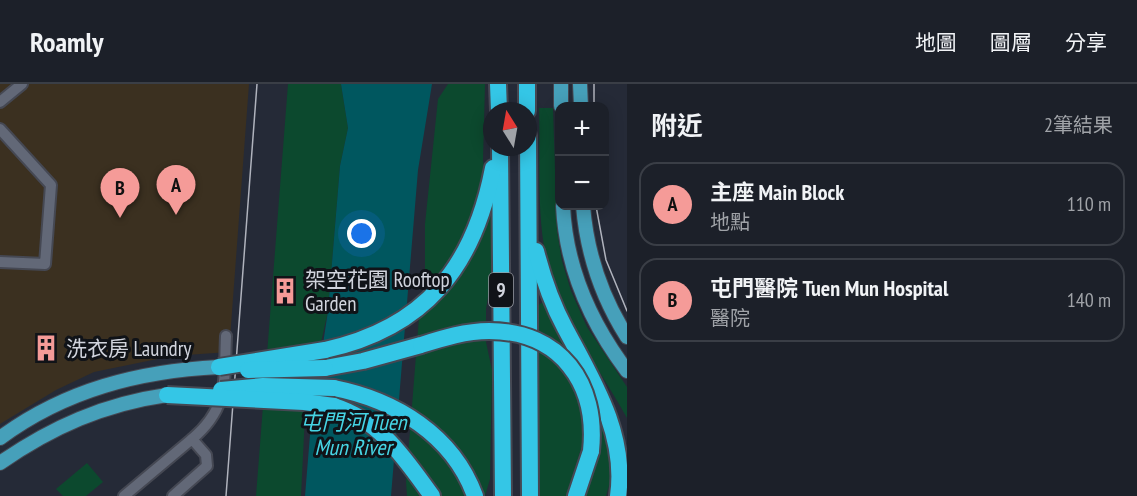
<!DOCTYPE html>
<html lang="zh-TW">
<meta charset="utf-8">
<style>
:root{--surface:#1c2029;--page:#292d35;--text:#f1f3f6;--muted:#a0a3a8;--line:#3a3e46;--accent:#f59b98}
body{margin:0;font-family:"PT Sans Narrow","Noto Sans TC",sans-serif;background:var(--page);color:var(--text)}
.controls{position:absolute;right:18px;top:18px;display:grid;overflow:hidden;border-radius:12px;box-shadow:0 3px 15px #0003}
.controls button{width:54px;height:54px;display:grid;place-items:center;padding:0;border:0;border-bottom:2px solid var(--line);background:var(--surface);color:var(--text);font:30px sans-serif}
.compass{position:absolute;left:483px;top:18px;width:54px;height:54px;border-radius:50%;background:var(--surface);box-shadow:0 3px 15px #0003;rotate:349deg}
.you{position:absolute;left:362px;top:150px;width:21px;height:21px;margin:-15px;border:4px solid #fff;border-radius:50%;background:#1a73e8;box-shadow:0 0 0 9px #1a73e833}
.badge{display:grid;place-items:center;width:39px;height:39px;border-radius:50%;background:var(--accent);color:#111;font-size:20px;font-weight:700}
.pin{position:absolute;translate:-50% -50px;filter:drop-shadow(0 2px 3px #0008)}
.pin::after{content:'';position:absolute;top:32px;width:21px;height:18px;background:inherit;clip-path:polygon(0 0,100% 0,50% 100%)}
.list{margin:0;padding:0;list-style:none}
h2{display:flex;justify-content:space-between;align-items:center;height:78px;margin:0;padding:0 24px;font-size:26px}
h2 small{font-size:20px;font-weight:400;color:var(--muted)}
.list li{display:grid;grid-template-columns:39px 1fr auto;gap:18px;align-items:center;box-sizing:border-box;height:84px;margin:0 12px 12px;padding:0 12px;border:2px solid var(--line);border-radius:18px}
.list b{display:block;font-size:22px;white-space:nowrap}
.list p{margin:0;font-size:20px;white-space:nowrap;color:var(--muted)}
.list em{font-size:20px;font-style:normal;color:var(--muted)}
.map{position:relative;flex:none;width:627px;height:412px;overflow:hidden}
header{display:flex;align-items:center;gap:36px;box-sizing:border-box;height:84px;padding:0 30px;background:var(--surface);border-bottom:2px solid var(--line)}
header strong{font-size:28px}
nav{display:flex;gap:33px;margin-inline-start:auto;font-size:21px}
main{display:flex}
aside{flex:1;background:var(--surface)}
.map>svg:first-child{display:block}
</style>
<header>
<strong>Roamly</strong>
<nav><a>地圖</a><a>圖層</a><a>分享</a></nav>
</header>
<main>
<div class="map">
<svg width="627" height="412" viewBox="0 0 627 412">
<rect width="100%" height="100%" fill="#252a37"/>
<!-- medical -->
<path fill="#3b3020" d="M 0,0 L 249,0 L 229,268 L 172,272 L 94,288 L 56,306 L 0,340 Z"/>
<!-- green -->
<g fill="#0c492e">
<path d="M 288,0 L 341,0 L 348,44 L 340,82 L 328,227 L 305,331 L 301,412 L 256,412 Z"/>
<path d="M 448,0 L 485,0 L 483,76 L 491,134 L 491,195 L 486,225 L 486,258 L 492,286 L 490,395 L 485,412 L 407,412 L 406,397 L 420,221 L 425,196 L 425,140 L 438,15 Z"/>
<path d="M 539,24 L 553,24 L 557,147 L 562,177 L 571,207 L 587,243 L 627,303 L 627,334 C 605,294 577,257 559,215 C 533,157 541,86 539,24 Z"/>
<path d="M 543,218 L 560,256 L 604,327 L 613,388 L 606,412 L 585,412 L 598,370 L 581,365 L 566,412 L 540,412 L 537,222 Z"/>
<path d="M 87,379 L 103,398 L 86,412 L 63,412 L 56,405 Z"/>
</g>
<!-- water -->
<path fill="#00575f" d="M 341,0 L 432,0 L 418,86 L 391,412 L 305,412 L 311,339 L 328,227 L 340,82 L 348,44 Z"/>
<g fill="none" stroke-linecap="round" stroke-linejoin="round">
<!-- minor casing -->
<g stroke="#454853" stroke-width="14">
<g id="minor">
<path d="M 0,18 L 22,0"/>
<path d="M 0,45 L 51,101 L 45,180 L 0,178"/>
<path d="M 192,355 C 229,324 224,297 226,252"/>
<path d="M 124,412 L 192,355 L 206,371 L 207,382 L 173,412"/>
</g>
</g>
<!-- major casing -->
<g stroke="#454853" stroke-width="16">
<g id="major">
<path d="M 561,0 L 561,22"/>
<path d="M 580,0 L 581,22"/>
<path d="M 563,122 C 566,184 590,238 627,287"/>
<path d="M 583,122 C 587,170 601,212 627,253"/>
<path d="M 0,354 C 65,306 139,287 219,283"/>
<path d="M 0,379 C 52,343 104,320 167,311"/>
</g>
</g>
<!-- highway casing -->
<g stroke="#454853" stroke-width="20">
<g id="highway">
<path d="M 498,0 L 499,27"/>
<path d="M 527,0 L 527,27"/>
<path d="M 528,51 L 530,412"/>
<path d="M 500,63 L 503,412"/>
<path d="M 536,167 C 543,194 552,220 565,244 C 592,295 627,350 618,412"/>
<path d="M 325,266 C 425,244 474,183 493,84"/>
<path d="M 325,284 L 363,277 L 421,261"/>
<path d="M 334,304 C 395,316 453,351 475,412"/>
<path d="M 334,322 C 381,337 405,375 432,412"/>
<path d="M 576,412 L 591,367"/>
</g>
</g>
<!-- minor -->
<use href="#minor" stroke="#626877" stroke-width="10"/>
<!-- major -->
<use href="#major" stroke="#46a0ba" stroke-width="14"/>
<!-- highway -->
<use href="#highway" stroke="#34c6e6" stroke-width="16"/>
<!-- tram -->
<g stroke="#b0b3bd" stroke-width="1.5">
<path d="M 594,0 L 594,22"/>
<path d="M 596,122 L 606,176 L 627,227"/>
<path d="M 226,412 L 257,0"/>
</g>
<!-- highway-bridge casing -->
<g stroke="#454853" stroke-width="20" stroke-linecap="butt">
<g id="highway-bridge">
<path d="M 421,261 C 443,254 466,247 489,247 C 561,247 598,300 591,367"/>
<path d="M 219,283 L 325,266"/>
<path d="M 248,286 L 325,284"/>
<path d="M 221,306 L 263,302 L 334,304"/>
<path d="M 167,311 L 304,318 L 334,322"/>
</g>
</g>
<!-- highway-bridge -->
<use href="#highway-bridge" stroke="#34c6e6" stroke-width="16"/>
</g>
<!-- icons -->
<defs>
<g id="building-bare" transform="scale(2.07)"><path d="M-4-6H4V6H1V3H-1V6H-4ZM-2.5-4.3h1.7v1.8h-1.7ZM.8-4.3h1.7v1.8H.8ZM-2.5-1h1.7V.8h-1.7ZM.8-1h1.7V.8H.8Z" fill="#f59b98" stroke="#101318" stroke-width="2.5" paint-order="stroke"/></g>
</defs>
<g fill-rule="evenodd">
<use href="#building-bare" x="285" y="207"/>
<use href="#building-bare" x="46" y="264"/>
</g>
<g text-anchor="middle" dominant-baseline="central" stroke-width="6" stroke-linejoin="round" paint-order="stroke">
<!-- shield labels -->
<rect fill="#101318" stroke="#979aa2" stroke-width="1.5" x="489" y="189" width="24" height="34" rx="4.5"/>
<g font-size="20" font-weight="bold" fill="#d1d4dd">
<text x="501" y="206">9</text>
</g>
<!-- poi labels -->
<g font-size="21" fill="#d1d4dd" stroke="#101318" text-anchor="start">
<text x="305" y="195">架空花園 Rooftop<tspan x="305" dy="24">Garden</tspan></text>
<text x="66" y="264">洗衣房 Laundry</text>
</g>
<!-- water labels -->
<g font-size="22" font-style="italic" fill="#46d5e4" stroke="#101318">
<text x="353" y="338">屯門河 Tuen<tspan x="353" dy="25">Mun River</tspan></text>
</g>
</g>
</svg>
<div class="controls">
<button>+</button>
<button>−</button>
</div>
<svg class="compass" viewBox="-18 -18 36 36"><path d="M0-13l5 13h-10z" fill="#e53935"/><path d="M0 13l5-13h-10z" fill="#a0a3a8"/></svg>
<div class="you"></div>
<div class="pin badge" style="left:176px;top:131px">A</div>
<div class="pin badge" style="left:120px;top:134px">B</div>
</div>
<aside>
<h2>附近<small>2筆結果</small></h2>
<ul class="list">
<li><span class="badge">A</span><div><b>主座 Main Block</b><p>地點</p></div><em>110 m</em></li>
<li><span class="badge">B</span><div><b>屯門醫院 Tuen Mun Hospital</b><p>醫院</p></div><em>140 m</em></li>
</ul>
</aside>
</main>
